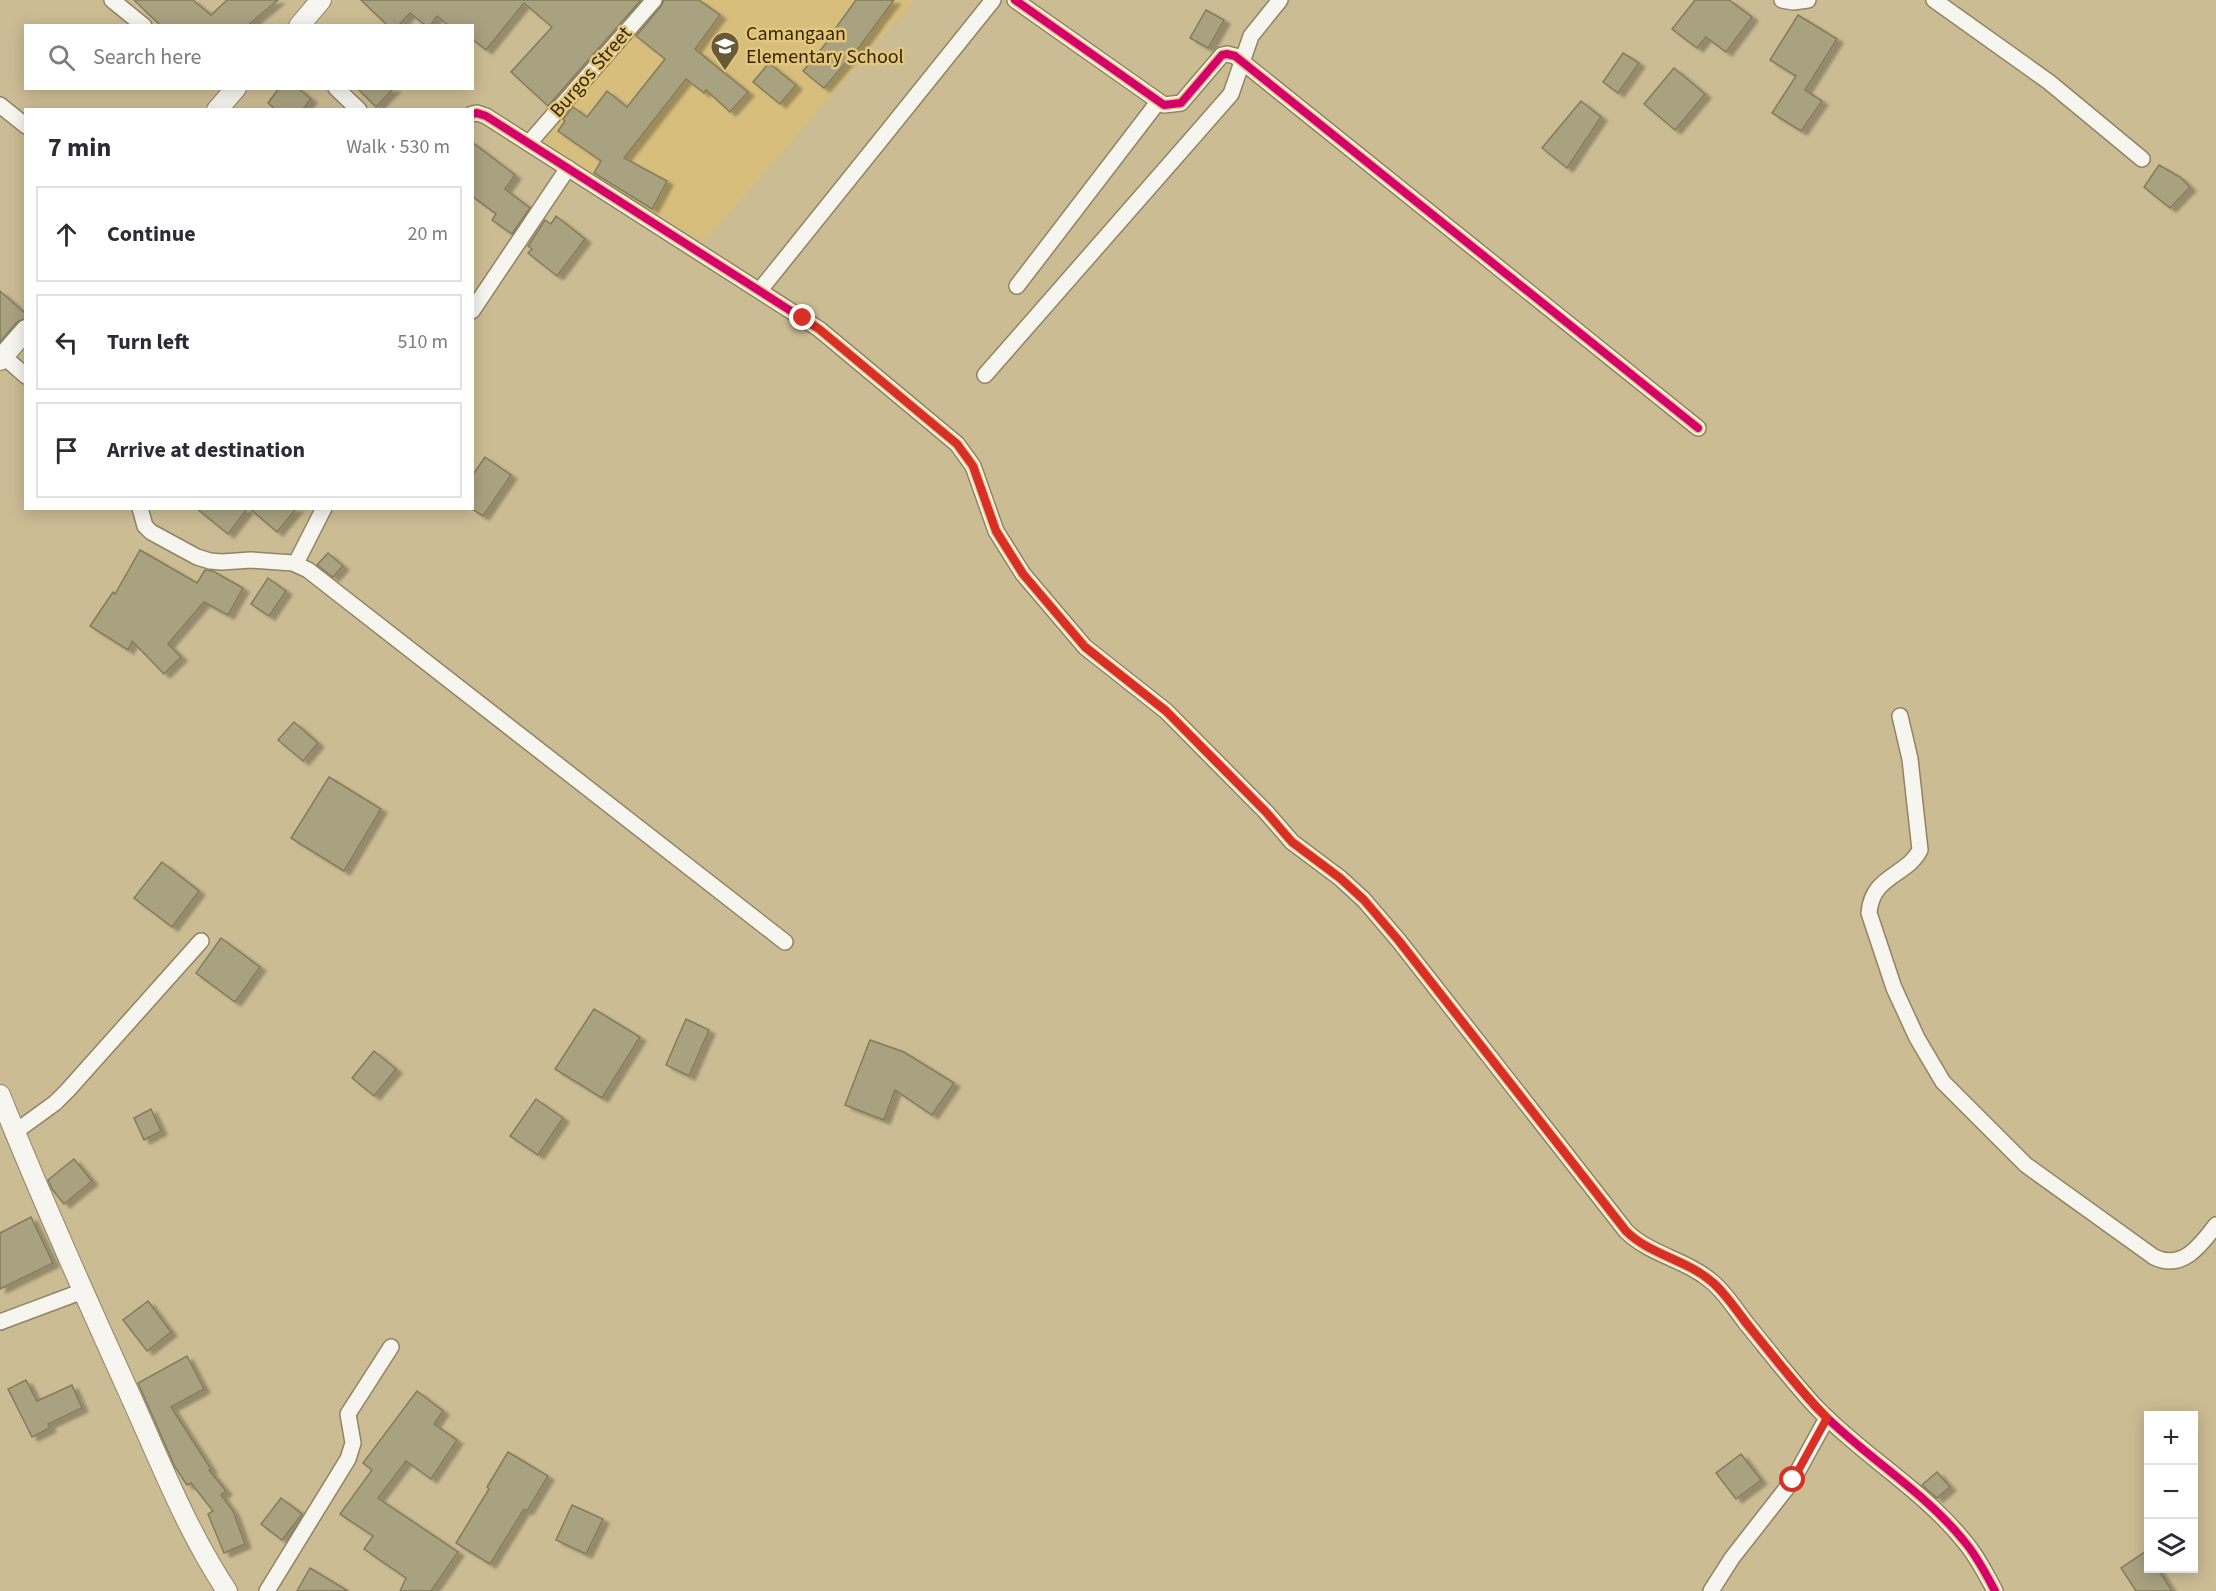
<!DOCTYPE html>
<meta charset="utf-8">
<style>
:root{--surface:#fff;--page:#f2f2f3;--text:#2b2b33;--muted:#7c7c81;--line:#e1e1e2}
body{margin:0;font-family:"Source Sans 3",sans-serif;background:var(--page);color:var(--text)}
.controls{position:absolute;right:18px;bottom:18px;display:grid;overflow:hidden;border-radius:0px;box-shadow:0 3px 15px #0003}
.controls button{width:54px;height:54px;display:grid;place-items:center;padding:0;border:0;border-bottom:2px solid var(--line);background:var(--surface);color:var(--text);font:30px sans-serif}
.stop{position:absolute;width:18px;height:18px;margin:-14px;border:4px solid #d93025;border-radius:50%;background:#fff}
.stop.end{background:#d93025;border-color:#fff;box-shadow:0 2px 6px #0008}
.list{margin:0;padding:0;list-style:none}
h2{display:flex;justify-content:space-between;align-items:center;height:78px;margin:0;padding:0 24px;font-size:26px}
h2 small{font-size:20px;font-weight:400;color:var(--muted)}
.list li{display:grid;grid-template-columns:39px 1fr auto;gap:18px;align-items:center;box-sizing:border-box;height:96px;margin:0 12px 12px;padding:0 12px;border:2px solid var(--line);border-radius:0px}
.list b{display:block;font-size:22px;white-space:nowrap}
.list em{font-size:20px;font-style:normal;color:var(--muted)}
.icon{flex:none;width:33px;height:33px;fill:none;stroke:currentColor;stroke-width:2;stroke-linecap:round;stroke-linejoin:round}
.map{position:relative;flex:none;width:2216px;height:1591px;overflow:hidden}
.search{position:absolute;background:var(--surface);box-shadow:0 3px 15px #0003;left:24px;top:24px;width:450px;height:66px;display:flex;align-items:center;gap:15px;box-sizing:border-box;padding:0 21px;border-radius:0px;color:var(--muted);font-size:22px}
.panel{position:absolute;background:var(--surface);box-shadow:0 3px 15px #0003;left:24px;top:108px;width:450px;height:402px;border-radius:0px}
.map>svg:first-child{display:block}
</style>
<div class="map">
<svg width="2216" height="1591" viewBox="0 0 2216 1591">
<defs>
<filter id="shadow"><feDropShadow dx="6" dy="4" stdDeviation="1.5" flood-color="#0004"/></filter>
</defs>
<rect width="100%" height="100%" fill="#ccbc94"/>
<!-- built -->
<path fill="#d7be7d" d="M 660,0 L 914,0 L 705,241 L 638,208 L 535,142 Z"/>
<!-- building -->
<g fill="#a9a281" stroke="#837c5a" stroke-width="1.5" filter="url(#shadow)">
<path d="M 134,0 L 193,0 L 211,15 L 227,0 L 278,0 L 247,26 L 161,26 Z"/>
<path d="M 361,0 L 641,0 L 548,106 L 511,72 L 552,27 L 524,3 L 486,50 L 472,39 L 472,26 L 449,26 L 437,16 L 430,26 L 426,26 L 410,13 L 398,26 L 388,26 Z"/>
<path d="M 664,0 L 699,0 L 720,15 L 695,49 L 748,92 L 730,112 L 706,90 L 704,93 L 686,79 L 624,158 L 667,181 L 652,209 L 594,173 L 601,161 L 558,131 L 565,121 L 563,119 L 573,107 L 587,117 L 607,91 L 627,107 L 665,59 L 636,36 L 661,6 Z"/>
<path d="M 856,0 L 894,0 L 860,46 L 824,88 L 803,71 L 837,30 L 835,29 Z"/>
<path d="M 1695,0 L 1729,0 L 1752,17 L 1726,52 L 1706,37 L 1697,48 L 1672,29 Z"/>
<path d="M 1206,10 L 1224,20 L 1208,48 L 1190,38 Z"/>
<path d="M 1798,15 L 1837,39 L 1805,90 L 1822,101 L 1801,131 L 1772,113 L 1796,76 L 1770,60 Z"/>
<path d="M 1623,53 L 1639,63 L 1618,93 L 1603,82 Z"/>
<path d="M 769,63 L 796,85 L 780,104 L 753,82 Z"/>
<path d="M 1674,68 L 1705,94 L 1675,130 L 1644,104 Z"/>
<path d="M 279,88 L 298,88 L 311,99 L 302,110 L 276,110 L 268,103 Z"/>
<path d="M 357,88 L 394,88 L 376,107 Z"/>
<path d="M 1581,101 L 1601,117 L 1567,168 L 1542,148 Z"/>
<path d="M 472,142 L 515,175 L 505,189 L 530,208 L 512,234 L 492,220 L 496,214 L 472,196 Z"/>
<path d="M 2159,165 L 2180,177 L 2190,187 L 2170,208 L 2144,187 Z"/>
<path d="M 556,216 L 585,239 L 557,276 L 528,253 L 532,249 L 528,246 L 545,220 L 551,224 Z"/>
<path d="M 0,291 L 26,314 L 26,318 L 17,322 L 0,342 Z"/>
<path d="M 485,457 L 511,475 L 483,516 L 472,509 L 472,476 Z"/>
<path d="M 196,508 L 248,508 L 228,534 Z"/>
<path d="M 249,508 L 297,508 L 277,532 Z"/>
<path d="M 140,550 L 197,583 L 205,570 L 213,571 L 243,588 L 228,615 L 204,602 L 168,644 L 181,657 L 164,674 L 132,641 L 128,650 L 90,626 L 113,592 L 115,594 Z"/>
<path d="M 328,553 L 343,566 L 333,577 L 317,565 Z"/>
<path d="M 268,578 L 286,591 L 269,616 L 251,604 Z"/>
<path d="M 294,722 L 318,743 L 303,761 L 278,740 Z"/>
<path d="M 329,777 L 381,809 L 344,871 L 291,838 Z"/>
<path d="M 162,862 L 199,891 L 172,927 L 134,898 Z"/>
<path d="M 221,938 L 260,967 L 235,1002 L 196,973 Z"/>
<path d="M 594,1009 L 640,1037 L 602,1098 L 555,1069 Z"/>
<path d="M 686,1019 L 709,1030 L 689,1076 L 666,1065 Z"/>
<path d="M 870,1040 L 904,1052 L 954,1083 L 932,1115 L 895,1090 L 884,1120 L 845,1105 Z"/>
<path d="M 374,1051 L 396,1069 L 374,1096 L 352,1078 Z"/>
<path d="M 536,1099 L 563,1118 L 538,1155 L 510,1136 Z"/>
<path d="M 151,1109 L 161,1131 L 144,1140 L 134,1118 Z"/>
<path d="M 74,1159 L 92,1181 L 64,1204 L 52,1189 L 48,1180 Z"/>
<path d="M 31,1217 L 53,1263 L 0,1289 L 0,1233 Z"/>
<path d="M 148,1301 L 171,1332 L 147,1351 L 123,1320 Z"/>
<path d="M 187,1356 L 204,1389 L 171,1407 L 211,1469 L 209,1470 L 226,1491 L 221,1495 L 233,1511 L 245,1544 L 224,1553 L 208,1514 L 213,1511 L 191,1483 L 187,1485 L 175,1467 L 138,1383 Z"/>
<path d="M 26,1380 L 37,1401 L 72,1385 L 82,1408 L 48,1424 L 50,1428 L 32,1437 L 8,1389 Z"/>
<path d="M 417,1391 L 443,1411 L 434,1424 L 457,1440 L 431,1479 L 406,1461 L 378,1498 L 458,1552 L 431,1591 L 400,1591 L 406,1578 L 364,1549 L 373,1536 L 340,1514 L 372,1470 L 363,1463 Z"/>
<path d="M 508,1452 L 548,1476 L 527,1511 L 524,1509 L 490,1564 L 456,1543 L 489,1489 L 487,1487 Z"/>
<path d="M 1741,1454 L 1761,1480 L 1736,1499 L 1716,1473 Z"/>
<path d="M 1937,1472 L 1950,1487 L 1937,1498 L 1922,1485 Z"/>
<path d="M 281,1498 L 302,1514 L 282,1540 L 261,1524 Z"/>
<path d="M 572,1505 L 603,1519 L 586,1554 L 556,1540 Z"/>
<path d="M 2148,1550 L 2148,1569 L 2158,1569 L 2172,1591 L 2136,1591 L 2121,1568 Z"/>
<path d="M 310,1568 L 348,1591 L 297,1591 Z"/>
</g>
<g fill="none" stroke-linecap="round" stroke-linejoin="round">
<!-- minor casing -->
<g stroke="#918462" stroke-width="18">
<g id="minor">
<path d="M 112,0 L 144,26"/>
<path d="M 1015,0 L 1164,105 L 1181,103 L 1222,55 L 1227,54 L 1235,56 L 1698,428"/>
<path d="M 1782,0 L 1793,2 L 1808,0"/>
<path d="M 1934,0 L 2049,82 L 2142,159"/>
<path d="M 336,88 L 359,110"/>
<path d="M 0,105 L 26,126"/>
<path d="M 472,114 L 477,113 L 486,116 L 819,329 L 957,444 L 973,466 L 996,531 L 1023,574 L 1085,647 L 1166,711 L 1266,812 L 1292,842 L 1340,878 L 1364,900 L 1399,941 L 1626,1231 C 1650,1255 1685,1259 1711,1281 C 1725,1292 1735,1309 1746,1323 C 1769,1351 1791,1380 1816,1407 C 1862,1455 1922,1489 1964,1541 C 1977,1556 1986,1574 1995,1591"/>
<path d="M 529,143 L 654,0"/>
<path d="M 1017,286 L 1158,102"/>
<path d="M 760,290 L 993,0"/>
<path d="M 472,311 L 568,168"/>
<path d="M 3,356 L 26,376"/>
<path d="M 985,375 L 1231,94 L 1251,36 L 1280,0"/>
<path d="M 140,508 L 145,526 L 151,532 L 197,557 L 210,561 L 222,562 L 251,560 L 293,563 L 308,570 L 785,942"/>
<path d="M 296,563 L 324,508"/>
<path d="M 1900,716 L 1910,759 L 1920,850 C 1907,876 1872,875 1869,913 L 1894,988 L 1917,1038 L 1943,1082 L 2026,1165 L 2154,1257 C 2182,1271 2201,1245 2216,1225"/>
<path d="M 15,1132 L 55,1103 L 68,1090 L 201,941"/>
<path d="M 0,1322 L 83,1291"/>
<path d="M 267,1591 L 348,1459 L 353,1443 L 348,1414 L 391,1347"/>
<path d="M 1711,1591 L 1732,1558 L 1793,1480 L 1827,1418"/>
</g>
</g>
<!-- tertiary casing -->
<g stroke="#918462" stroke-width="22">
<g id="tertiary">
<path d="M 299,26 L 321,0"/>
<path d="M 217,110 L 236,88"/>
<path d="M 0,360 L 26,330"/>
<path d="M 0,1095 C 40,1196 85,1296 130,1395 C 160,1461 187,1531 227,1591"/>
</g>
</g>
<!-- minor -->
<use href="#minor" stroke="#f7f5ef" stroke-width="15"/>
<!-- tertiary -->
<use href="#tertiary" stroke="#f7f5ef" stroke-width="20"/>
<!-- cycleway casing -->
<g stroke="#e4c77c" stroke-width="11">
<g id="cycleway">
<path d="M 1015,0 L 1164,105 L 1181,103 L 1222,55 L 1227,54 L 1235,56 L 1698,428"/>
<path d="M 472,114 L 477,113 L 486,116 L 819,329 L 957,444 L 973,466 L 996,531 L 1023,574 L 1085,647 L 1166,711 L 1266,812 L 1292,842 L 1340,878 L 1364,900 L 1399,941 L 1626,1231 C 1650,1255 1685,1259 1711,1281 C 1725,1292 1735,1309 1746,1323 C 1769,1351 1791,1380 1816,1407 C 1862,1455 1922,1489 1964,1541 C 1977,1556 1986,1574 1995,1591"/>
</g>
</g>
<!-- cycleway -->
<use href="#cycleway" stroke="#d6006c" stroke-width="8"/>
</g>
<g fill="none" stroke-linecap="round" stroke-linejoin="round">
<!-- route -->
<path stroke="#d93025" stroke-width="8" d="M 803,318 L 819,329 L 957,444 L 973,466 L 996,531 L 1023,574 L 1085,647 L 1166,711 L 1266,812 L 1292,842 L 1340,878 L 1364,900 L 1399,941 L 1626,1231 C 1651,1256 1690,1260 1715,1285 C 1729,1298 1741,1316 1753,1331 C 1777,1361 1801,1390 1827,1418 L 1793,1480"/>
</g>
<!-- icons -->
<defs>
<g id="school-pin" transform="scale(1.5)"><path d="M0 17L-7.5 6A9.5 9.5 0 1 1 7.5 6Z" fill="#675a37" stroke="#e4c77c"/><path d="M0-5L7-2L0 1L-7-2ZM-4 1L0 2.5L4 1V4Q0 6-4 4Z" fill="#fff"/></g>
</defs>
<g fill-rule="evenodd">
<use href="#school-pin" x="725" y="46"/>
</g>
<g text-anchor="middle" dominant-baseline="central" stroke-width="5" stroke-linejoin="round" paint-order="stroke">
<!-- poi labels -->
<g font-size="20" fill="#312605" stroke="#e4c77c" text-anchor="start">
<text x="746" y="34">Camangaan<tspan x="746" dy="23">Elementary School</tspan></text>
</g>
<!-- street labels -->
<g font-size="20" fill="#312605" stroke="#e4c77c">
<text transform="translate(591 72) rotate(-49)">Burgos Street</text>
</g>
</g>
</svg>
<div class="controls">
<button>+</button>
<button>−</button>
<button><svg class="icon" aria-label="layers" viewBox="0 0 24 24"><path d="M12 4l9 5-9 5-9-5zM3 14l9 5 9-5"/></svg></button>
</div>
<div class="stop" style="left:1793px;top:1480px"></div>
<div class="stop end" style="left:803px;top:318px"></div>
<div class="search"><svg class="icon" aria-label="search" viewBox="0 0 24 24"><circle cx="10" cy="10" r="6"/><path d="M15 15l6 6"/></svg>Search here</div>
<section class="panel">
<h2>7 min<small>Walk · 530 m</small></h2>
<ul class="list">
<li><svg class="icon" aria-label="ahead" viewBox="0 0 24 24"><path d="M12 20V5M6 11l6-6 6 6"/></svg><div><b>Continue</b></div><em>20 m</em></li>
<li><svg class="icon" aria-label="left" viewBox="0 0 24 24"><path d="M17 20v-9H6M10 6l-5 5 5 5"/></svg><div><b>Turn left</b></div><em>510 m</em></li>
<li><svg class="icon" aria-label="arrive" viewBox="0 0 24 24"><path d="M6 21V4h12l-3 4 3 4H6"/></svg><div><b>Arrive at destination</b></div></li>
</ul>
</section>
</div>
